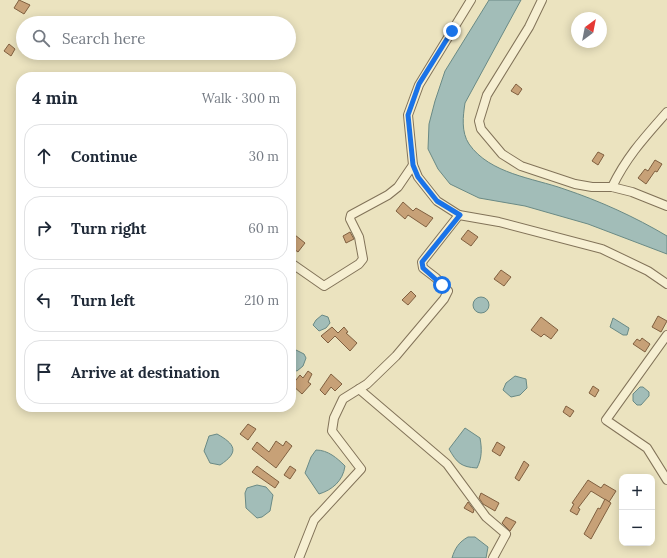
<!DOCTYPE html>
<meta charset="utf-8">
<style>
:root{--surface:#fff;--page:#f6f6f7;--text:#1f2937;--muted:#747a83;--line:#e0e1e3}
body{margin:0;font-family:Lora,serif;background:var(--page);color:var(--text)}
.controls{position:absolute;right:12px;bottom:12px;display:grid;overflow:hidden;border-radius:8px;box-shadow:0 2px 10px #0003}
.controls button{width:36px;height:36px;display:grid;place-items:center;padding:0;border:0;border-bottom:1px solid var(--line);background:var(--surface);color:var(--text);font:20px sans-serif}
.compass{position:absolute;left:571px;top:12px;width:36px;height:36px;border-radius:50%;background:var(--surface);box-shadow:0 2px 10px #0003;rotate:32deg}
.stop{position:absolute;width:12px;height:12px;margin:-9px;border:3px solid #1a73e8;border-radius:50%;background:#fff}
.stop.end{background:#1a73e8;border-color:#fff;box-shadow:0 1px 4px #0008}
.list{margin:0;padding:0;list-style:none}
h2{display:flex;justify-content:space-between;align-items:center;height:52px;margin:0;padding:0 16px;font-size:17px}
h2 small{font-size:13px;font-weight:400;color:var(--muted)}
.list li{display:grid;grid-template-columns:26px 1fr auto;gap:12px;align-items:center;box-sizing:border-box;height:64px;margin:0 8px 8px;padding:0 8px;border:1px solid var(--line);border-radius:16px}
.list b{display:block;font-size:15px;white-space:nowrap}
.list em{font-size:13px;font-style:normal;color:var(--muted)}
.icon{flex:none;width:22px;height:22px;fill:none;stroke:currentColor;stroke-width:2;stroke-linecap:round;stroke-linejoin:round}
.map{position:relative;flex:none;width:667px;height:558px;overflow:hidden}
.search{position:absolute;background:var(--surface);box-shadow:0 2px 10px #0003;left:16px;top:16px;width:280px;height:44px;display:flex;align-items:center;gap:10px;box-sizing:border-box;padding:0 14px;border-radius:22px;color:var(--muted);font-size:15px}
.panel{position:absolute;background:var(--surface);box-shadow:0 2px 10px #0003;left:16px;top:72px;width:280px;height:340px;border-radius:16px}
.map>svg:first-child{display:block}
</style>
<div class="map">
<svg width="667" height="558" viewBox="0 0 667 558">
<rect width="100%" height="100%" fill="#ebe3bf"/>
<!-- water -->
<g fill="#a2bdb8" stroke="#6a8a85">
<path d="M 489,0 L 521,0 L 465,103 C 463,116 461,132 469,144 C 490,174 533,178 564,189 C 600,201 635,217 667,236 L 667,254 L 588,224 L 525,206 L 479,198 L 450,184 L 438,169 L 428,149 L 429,124 L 435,101 L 445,71 Z"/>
<circle cx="481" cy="305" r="8"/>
<path d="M 322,315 L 328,317 L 330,323 L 326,328 L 319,331 L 313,325 L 316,320 Z"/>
<path d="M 613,318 L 629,328 L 627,335 L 623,335 L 610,327 Z"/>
<path d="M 294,349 L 304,354 L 306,358 L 303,366 L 297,371 L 291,369 L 291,352 Z"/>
<path d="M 515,376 L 526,379 L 527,388 L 520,395 L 511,397 L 503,390 L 506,383 Z"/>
<path d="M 640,387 L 643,387 L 649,392 L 649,396 L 641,405 L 637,405 L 633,401 L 633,394 Z"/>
<path d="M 465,428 L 480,438 C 482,449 482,458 477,468 C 461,467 457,463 449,449 Z"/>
<path d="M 217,434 C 235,444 240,452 220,465 L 210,463 L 204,451 L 209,436 Z"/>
<path d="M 316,450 C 328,450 337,458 345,466 C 343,481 332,490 319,494 L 305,473 L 311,457 Z"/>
<path d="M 257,485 L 266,487 L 273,495 L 270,511 L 262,517 L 257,518 L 246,508 L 245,493 L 247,488 Z"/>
<path d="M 468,537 L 475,537 L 488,547 L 486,558 L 452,558 C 455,548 459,542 468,537 Z"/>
</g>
<!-- building -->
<g fill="#c7a177" stroke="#806040">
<path d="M 19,0 L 30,5 L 24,14 L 14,8 Z"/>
<path d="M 9,44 L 15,49 L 11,56 L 4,51 Z"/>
<path d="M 516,84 L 522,89 L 518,95 L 511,91 Z"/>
<path d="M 598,152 L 604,155 L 598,165 L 592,161 Z"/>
<path d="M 655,160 L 662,164 L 657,172 L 655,171 L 646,184 L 638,178 L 645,169 L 648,171 Z"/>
<path d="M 403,202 L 413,211 L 416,208 L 433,218 L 426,227 L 408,215 L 405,219 L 396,211 Z"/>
<path d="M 468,230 L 478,237 L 471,246 L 461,239 Z"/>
<path d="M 350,232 L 354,239 L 346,243 L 343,236 Z"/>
<path d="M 295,235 L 305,243 L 298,252 L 291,247 L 291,241 Z"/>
<path d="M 501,270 L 511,277 L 504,286 L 494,279 Z"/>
<path d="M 411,291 L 416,296 L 408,305 L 402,300 Z"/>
<path d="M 658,316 L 667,321 L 661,332 L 652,327 Z"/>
<path d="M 541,317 L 558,330 L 551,339 L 544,334 L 541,337 L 531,330 Z"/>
<path d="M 332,327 L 338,333 L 344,327 L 348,332 L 346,333 L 357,343 L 350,351 L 335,336 L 328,343 L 321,336 Z"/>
<path d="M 642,338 L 650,344 L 645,352 L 633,344 L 637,339 L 640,341 Z"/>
<path d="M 308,371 L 312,374 L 308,382 L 311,384 L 302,394 L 292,385 L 300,375 L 303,378 Z"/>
<path d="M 331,374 L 342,384 L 335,391 L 331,387 L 325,395 L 320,390 Z"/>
<path d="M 593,386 L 599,390 L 595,397 L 589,393 Z"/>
<path d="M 566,406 L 574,411 L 570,417 L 563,412 Z"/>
<path d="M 248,424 L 256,429 L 248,440 L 240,434 Z"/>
<path d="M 276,441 L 283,446 L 286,441 L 292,446 L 276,468 L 252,449 L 257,442 L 269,452 Z"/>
<path d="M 497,442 L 505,447 L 500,456 L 492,451 Z"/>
<path d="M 524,461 L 529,465 L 519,481 L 515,478 Z"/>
<path d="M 257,466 L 279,482 L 275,488 L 252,472 Z"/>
<path d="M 290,466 L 296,470 L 290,479 L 284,475 Z"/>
<path d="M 588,480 L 601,488 L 604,484 L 616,491 L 609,502 L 591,491 L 578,508 L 580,509 L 577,515 L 570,511 L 574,504 L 572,503 Z"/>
<path d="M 481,493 L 499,503 L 495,511 L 483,504 L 479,498 Z"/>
<path d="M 605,499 L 611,503 L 591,539 L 584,534 L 598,508 L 600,509 Z"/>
<path d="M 468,502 L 474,510 L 473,513 L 464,508 Z"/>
<path d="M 506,517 L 516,522 L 510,531 L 502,523 Z"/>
</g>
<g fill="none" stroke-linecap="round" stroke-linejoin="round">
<!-- street casing -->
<g stroke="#827359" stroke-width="10">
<g id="street">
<path d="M 542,0 L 529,27 L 487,95 L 479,121 L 481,129 L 502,154 L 521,166 L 575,184 L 592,187 L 612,187 L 632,192 L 667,206"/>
<path d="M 612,187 C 627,156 645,137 667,112"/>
<path d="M 459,215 L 437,201 L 418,177 L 413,165 L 408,115 L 419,85 L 471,0"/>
<path d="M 291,263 L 324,286 L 359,264 L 363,259 L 359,237 L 350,219 L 351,215 L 388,195 L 398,187 L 413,165"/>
<path d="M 667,335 L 606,420 L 647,448 L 667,480"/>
<path d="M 359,389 L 447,464 L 486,517 L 506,534 L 493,558"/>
<path d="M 299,558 L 314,520 L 361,469 L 332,431 L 334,418 L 343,399 L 367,384 L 396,356 L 444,299 L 448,291 L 436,278 L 423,268 L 422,262 L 459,215 L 499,222 L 602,249 L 648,271 L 667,284"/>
</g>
</g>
<!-- street -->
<use href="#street" stroke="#f6efd2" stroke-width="8"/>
</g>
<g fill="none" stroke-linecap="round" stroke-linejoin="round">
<!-- route -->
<path stroke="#1a73e8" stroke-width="5" d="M 442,285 L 423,268 L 422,262 L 460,215 L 437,201 L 418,177 L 413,165 L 408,115 L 419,84 L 452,31"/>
</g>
</svg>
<div class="controls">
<button>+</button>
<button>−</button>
</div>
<svg class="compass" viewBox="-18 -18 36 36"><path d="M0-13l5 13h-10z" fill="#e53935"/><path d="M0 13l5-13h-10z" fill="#747a83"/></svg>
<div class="stop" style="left:442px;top:285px"></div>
<div class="stop end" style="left:452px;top:31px"></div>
<div class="search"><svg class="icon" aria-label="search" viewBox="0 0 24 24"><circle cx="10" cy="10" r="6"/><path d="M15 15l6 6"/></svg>Search here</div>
<section class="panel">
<h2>4 min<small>Walk · 300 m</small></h2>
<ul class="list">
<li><svg class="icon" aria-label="ahead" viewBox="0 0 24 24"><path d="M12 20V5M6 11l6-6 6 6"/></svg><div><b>Continue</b></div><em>30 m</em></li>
<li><svg class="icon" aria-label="right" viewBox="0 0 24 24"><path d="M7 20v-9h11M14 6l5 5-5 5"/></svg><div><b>Turn right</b></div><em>60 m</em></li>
<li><svg class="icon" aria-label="left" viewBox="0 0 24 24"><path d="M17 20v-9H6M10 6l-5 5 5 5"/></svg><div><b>Turn left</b></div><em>210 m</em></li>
<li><svg class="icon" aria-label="arrive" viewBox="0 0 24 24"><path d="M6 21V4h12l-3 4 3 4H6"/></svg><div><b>Arrive at destination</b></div></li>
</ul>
</section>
</div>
